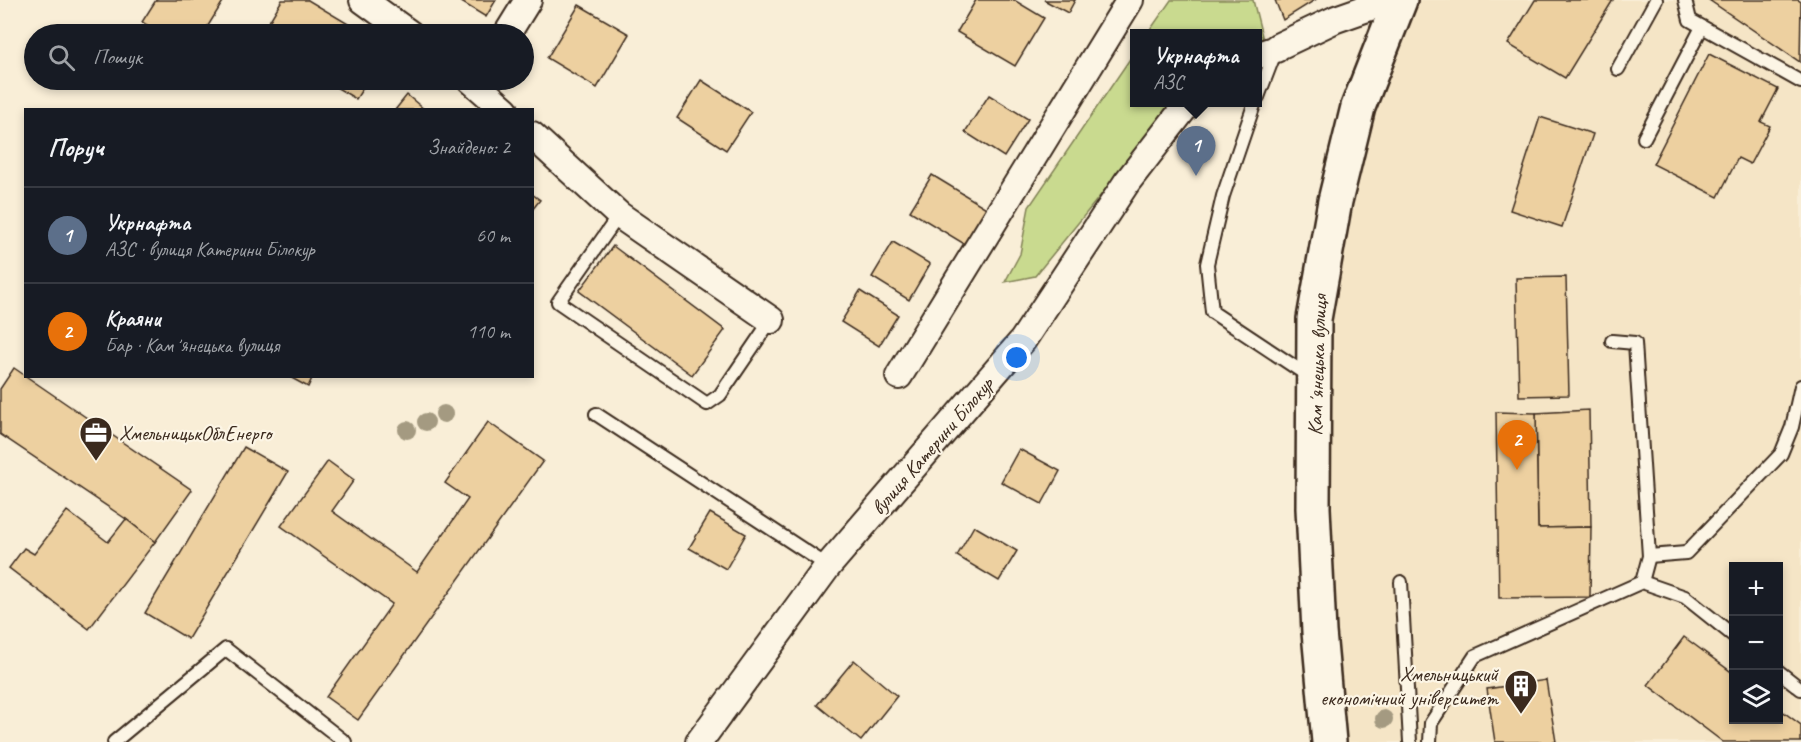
<!DOCTYPE html>
<html lang="uk">
<meta charset="utf-8">
<style>
:root{--surface:#171b24;--page:#20242c;--text:#f1f3f6;--muted:#9ea1a6;--line:#363941;--accent:#0b8043}
body{margin:0;font-family:Caveat,sans-serif;background:var(--page);color:var(--text)}
.controls{position:absolute;right:18px;bottom:18px;display:grid;overflow:hidden;border-radius:0px;box-shadow:0 3px 9px #0003}
.controls button{width:54px;height:54px;display:grid;place-items:center;padding:0;border:0;border-bottom:2px solid var(--line);background:var(--surface);color:var(--text);font:30px sans-serif}
.you{position:absolute;left:1017px;top:358px;width:21px;height:21px;margin:-15px;border:4px solid #fff;border-radius:50%;background:#1a73e8;box-shadow:0 0 0 9px #1a73e833}
.badge{display:grid;place-items:center;width:39px;height:39px;border-radius:50%;background:var(--accent);color:#fff;font-size:20px;font-weight:700}
.pin{position:absolute;translate:-50% -50px;filter:drop-shadow(0 2px 3px #0008)}
.pin::after{content:'';position:absolute;top:32px;width:21px;height:18px;background:inherit;clip-path:polygon(0 0,100% 0,50% 100%)}
.popup{position:absolute;left:1130px;top:29px;width:132px;height:78px;box-sizing:border-box;display:grid;place-content:center;border-radius:0px;background:var(--surface);filter:drop-shadow(0 2px 4px #0005);font-size:20px;white-space:nowrap;color:var(--muted)}
.popup b{font-size:22px;color:var(--text)}
.popup::after{content:'';position:absolute;left:50%;top:100%;margin-left:-12px;border:12px solid transparent;border-top-color:var(--surface)}
.list{margin:0;padding:0;list-style:none}
h2{display:flex;justify-content:space-between;align-items:center;height:78px;margin:0;padding:0 24px;font-size:26px}
h2 small{font-size:20px;font-weight:400;color:var(--muted)}
.list li{display:grid;grid-template-columns:39px 1fr auto;gap:18px;align-items:center;box-sizing:border-box;height:96px;padding:0 24px;border-top:2px solid var(--line)}
.list b{display:block;font-size:22px;white-space:nowrap}
.list p{margin:0;font-size:20px;white-space:nowrap;color:var(--muted)}
.list em{font-size:20px;font-style:normal;color:var(--muted)}
.icon{flex:none;width:33px;height:33px;fill:none;stroke:currentColor;stroke-width:2;stroke-linecap:round;stroke-linejoin:round}
.map{position:relative;flex:none;width:1801px;height:742px;overflow:hidden}
.search{position:absolute;background:var(--surface);box-shadow:0 3px 9px #0003;left:24px;top:24px;width:510px;height:66px;display:flex;align-items:center;gap:15px;box-sizing:border-box;padding:0 21px;border-radius:33px;color:var(--muted);font-size:22px}
.panel{position:absolute;background:var(--surface);box-shadow:0 3px 9px #0003;left:24px;top:108px;width:510px;height:270px;border-radius:0px}
.map>svg:first-child{display:block}
</style>
<div class="map">
<svg width="1801" height="742" viewBox="0 0 1801 742">
<rect width="100%" height="100%" fill="#f9eed7"/>
<filter id="ink" filterUnits="userSpaceOnUse"><feTurbulence type="fractalNoise" baseFrequency=".0167" numOctaves="2"/><feDisplacementMap in="SourceGraphic" scale="12" xChannelSelector="R" yChannelSelector="G"/><feConvolveMatrix kernelMatrix="1 2 1 2 8 2 1 2 1" color-interpolation-filters="sRGB"/></filter>
<g filter="url(#ink)">
<!-- built -->
<path fill="#f5e5c6" fill-rule="evenodd" d="M 1417,0 L 1801,0 L 1801,742 L 1345,742 L 1334,631 L 1330,321 L 1373,112 ZM 1734,566 L 1778,566 L 1778,720 L 1734,720 Z"/>
<!-- green -->
<g fill="#c9da8f" stroke="#828256" stroke-width="1.5">
<path d="M 1171,0 L 1253,0 L 1263,40 L 1258,45 L 1258,33 L 1148,33 Z"/>
<path d="M 1134,53 L 1134,102 L 1189,103 L 1127,182 L 1109,185 L 1035,276 L 1005,282 L 1020,254 L 1029,207 Z"/>
</g>
<!-- building -->
<g fill="#edd0a0" stroke="#3b2a1e" stroke-width="1.5">
<path d="M 156,0 L 224,0 L 203,34 L 162,34 L 142,22 Z"/>
<path d="M 282,0 L 308,0 L 365,34 L 283,34 L 267,25 Z"/>
<path d="M 458,0 L 496,0 L 486,17 Z"/>
<path d="M 976,0 L 1014,0 L 1044,18 L 1015,66 L 957,32 Z"/>
<path d="M 1044,0 L 1075,0 L 1068,13 Z"/>
<path d="M 1275,0 L 1315,0 L 1283,20 Z"/>
<path d="M 1535,0 L 1613,0 L 1565,78 L 1508,44 Z"/>
<path d="M 1709,0 L 1798,0 L 1801,2 L 1800,62 Z"/>
<path d="M 579,5 L 629,34 L 597,88 L 547,58 Z"/>
<path d="M 1709,54 L 1778,89 L 1761,122 L 1770,126 L 1750,164 L 1738,158 L 1718,197 L 1653,164 Z"/>
<path d="M 324,80 L 368,80 L 356,99 Z"/>
<path d="M 701,80 L 751,112 L 726,150 L 677,118 Z"/>
<path d="M 407,95 L 425,110 L 395,110 Z"/>
<path d="M 989,95 L 1028,119 L 1004,157 L 965,132 Z"/>
<path d="M 1540,117 L 1593,134 L 1562,227 L 1510,210 Z"/>
<path d="M 932,175 L 988,209 L 966,245 L 910,211 Z"/>
<path d="M 532,194 L 540,200 L 532,210 Z"/>
<path d="M 893,242 L 930,264 L 909,300 L 872,277 Z"/>
<path d="M 613,246 L 725,330 L 692,375 L 579,291 Z"/>
<path d="M 1566,277 L 1569,395 L 1519,396 L 1516,278 Z"/>
<path d="M 860,291 L 898,315 L 879,346 L 841,322 Z"/>
<path d="M 14,368 L 192,490 L 155,542 L 126,519 L 0,434 L 0,389 Z"/>
<path d="M 288,376 L 313,376 L 308,387 Z"/>
<path d="M 1589,410 L 1591,527 L 1538,528 L 1536,413 Z"/>
<path d="M 1496,412 L 1536,413 L 1538,528 L 1591,527 L 1590,597 L 1499,598 Z"/>
<path d="M 488,422 L 543,461 L 358,720 L 326,697 L 392,604 L 281,526 L 328,461 L 354,480 L 332,511 L 417,572 L 468,499 L 445,483 Z"/>
<path d="M 244,447 L 288,472 L 188,639 L 145,613 Z"/>
<path d="M 1019,449 L 1060,471 L 1042,504 L 1001,482 Z"/>
<path d="M 67,511 L 108,542 L 126,519 L 155,542 L 89,629 L 9,568 L 24,548 L 34,554 Z"/>
<path d="M 710,513 L 746,534 L 726,569 L 689,548 Z"/>
<path d="M 974,526 L 1017,551 L 999,581 L 957,556 Z"/>
<path d="M 1684,637 L 1734,674 L 1734,720 L 1778,720 L 1778,708 L 1801,725 L 1801,742 L 1723,742 L 1648,685 Z"/>
<path d="M 854,660 L 897,696 L 861,741 L 817,705 Z"/>
<path d="M 1546,680 L 1556,742 L 1495,742 L 1487,689 Z"/>
</g>
<g fill="none" stroke-linecap="round" stroke-linejoin="round">
<!-- service casing -->
<g stroke="#3b2a1e" stroke-width="16">
<g id="service">
<path d="M 1685,0 L 1690,20 L 1801,82"/>
<path d="M 1618,69 L 1656,0"/>
<path d="M 1258,97 L 1276,50"/>
<path d="M 1255,102 L 1223,196 L 1207,264 L 1212,312 L 1310,377"/>
<path d="M 1644,138 L 1702,27"/>
<path d="M 619,215 L 558,302 L 707,404 L 720,395 L 771,320"/>
<path d="M 1612,341 L 1635,343 L 1649,556 L 1642,582"/>
<path d="M 596,414 L 828,566"/>
<path d="M 1649,556 L 1686,553 L 1781,454 L 1792,427 L 1801,386"/>
<path d="M 1401,582 L 1410,742"/>
<path d="M 1778,671 L 1801,689"/>
<path d="M 114,742 L 226,649 L 345,742"/>
<path d="M 1430,742 L 1431,723 L 1475,656 L 1642,582 L 1685,597 L 1734,636"/>
</g>
</g>
<!-- minor casing -->
<g stroke="#3b2a1e" stroke-width="30">
<g id="minor">
<path d="M 363,0 L 410,34"/>
<path d="M 507,34 L 528,0"/>
<path d="M 1258,55 L 1276,49 L 1277,47 L 1336,19 L 1390,0"/>
<path d="M 471,80 L 505,110"/>
<path d="M 532,135 L 619,215 L 771,320"/>
<path d="M 899,376 L 1130,0"/>
<path d="M 699,742 L 828,566 L 1023,340 L 1127,182 L 1189,102"/>
</g>
</g>
<!-- primary casing -->
<g stroke="#3b2a1e" stroke-width="38">
<path id="primary" d="M 1329,742 L 1319,632 L 1313,508 L 1314,319 L 1335,201 L 1358,107 L 1400,0"/>
</g>
<!-- service -->
<use href="#service" stroke="#fcf5e5" stroke-width="12"/>
<!-- minor -->
<use href="#minor" stroke="#fcf5e5" stroke-width="26"/>
<!-- primary -->
<use href="#primary" stroke="#fcf5e5" stroke-width="33"/>
</g>
<!-- trees -->
<g fill="#a49a81">
<circle cx="444" cy="414" r="9"/>
<circle cx="426" cy="422" r="9"/>
<circle cx="407" cy="430" r="9"/>
<circle cx="1384" cy="719" r="9"/>
</g>
</g>
<!-- icons -->
<defs>
<g id="office-pin" transform="scale(1.725)"><path d="M0 17L-7.5 6A9.5 9.5 0 1 1 7.5 6Z" fill="#3b2a1e" stroke="#fcf5e5"/><path d="M-6-3h4V-5.5h4V-3h4V5H-6ZM-1-4.5V-3h2v-1.5ZM-6 0V1H6V0Z" fill="#fff"/></g>
<g id="building-pin" transform="scale(1.725)"><path d="M0 17L-7.5 6A9.5 9.5 0 1 1 7.5 6Z" fill="#3b2a1e" stroke="#fcf5e5"/><path d="M-4-6H4V6H1V3H-1V6H-4ZM-2.5-4.3h1.7v1.8h-1.7ZM.8-4.3h1.7v1.8H.8ZM-2.5-1h1.7V.8h-1.7ZM.8-1h1.7V.8H.8Z" fill="#fff"/></g>
</defs>
<g fill-rule="evenodd">
<use href="#office-pin" x="96" y="433"/>
<use href="#building-pin" x="1521" y="686"/>
</g>
<g text-anchor="middle" dominant-baseline="central" stroke-width="4.5" stroke-linejoin="round" paint-order="stroke">
<!-- street labels -->
<g font-size="21" fill="#3b2a1e" stroke="#fcf5e5">
<text transform="translate(1317 365) rotate(-88)">Камʼянецька вулиця</text>
<text transform="translate(932 446) rotate(-49)">вулиця Катерини Білокур</text>
</g>
<!-- poi labels -->
<g font-size="21" fill="#3b2a1e" stroke="#fcf5e5" text-anchor="start">
<text x="119" y="433">ХмельницькОблЕнерго</text>
<text x="1498" y="674" text-anchor="end">Хмельницький<tspan x="1498" dy="24">економічний університет</tspan></text>
</g>
</g>
</svg>
<div class="controls">
<button>+</button>
<button>−</button>
<button><svg class="icon" aria-label="layers" viewBox="0 0 24 24"><path d="M12 4l9 5-9 5-9-5zM3 14l9 5 9-5"/></svg></button>
</div>
<div class="you"></div>
<div class="pin badge" style="left:1196px;top:176px;background:#5c6f8a">1</div>
<div class="popup"><b>Укрнафта</b>АЗС</div>
<div class="pin badge" style="left:1517px;top:470px;background:#e8710a">2</div>
<div class="search"><svg class="icon" aria-label="search" viewBox="0 0 24 24"><circle cx="10" cy="10" r="6"/><path d="M15 15l6 6"/></svg>Пошук</div>
<section class="panel">
<h2>Поруч<small>Знайдено: 2</small></h2>
<ul class="list">
<li><span class="badge" style="background:#5c6f8a">1</span><div><b>Укрнафта</b><p>АЗС · вулиця Катерини Білокур</p></div><em>60 m</em></li>
<li><span class="badge" style="background:#e8710a">2</span><div><b>Краяни</b><p>Бар · Камʼянецька вулиця</p></div><em>110 m</em></li>
</ul>
</section>
</div>
